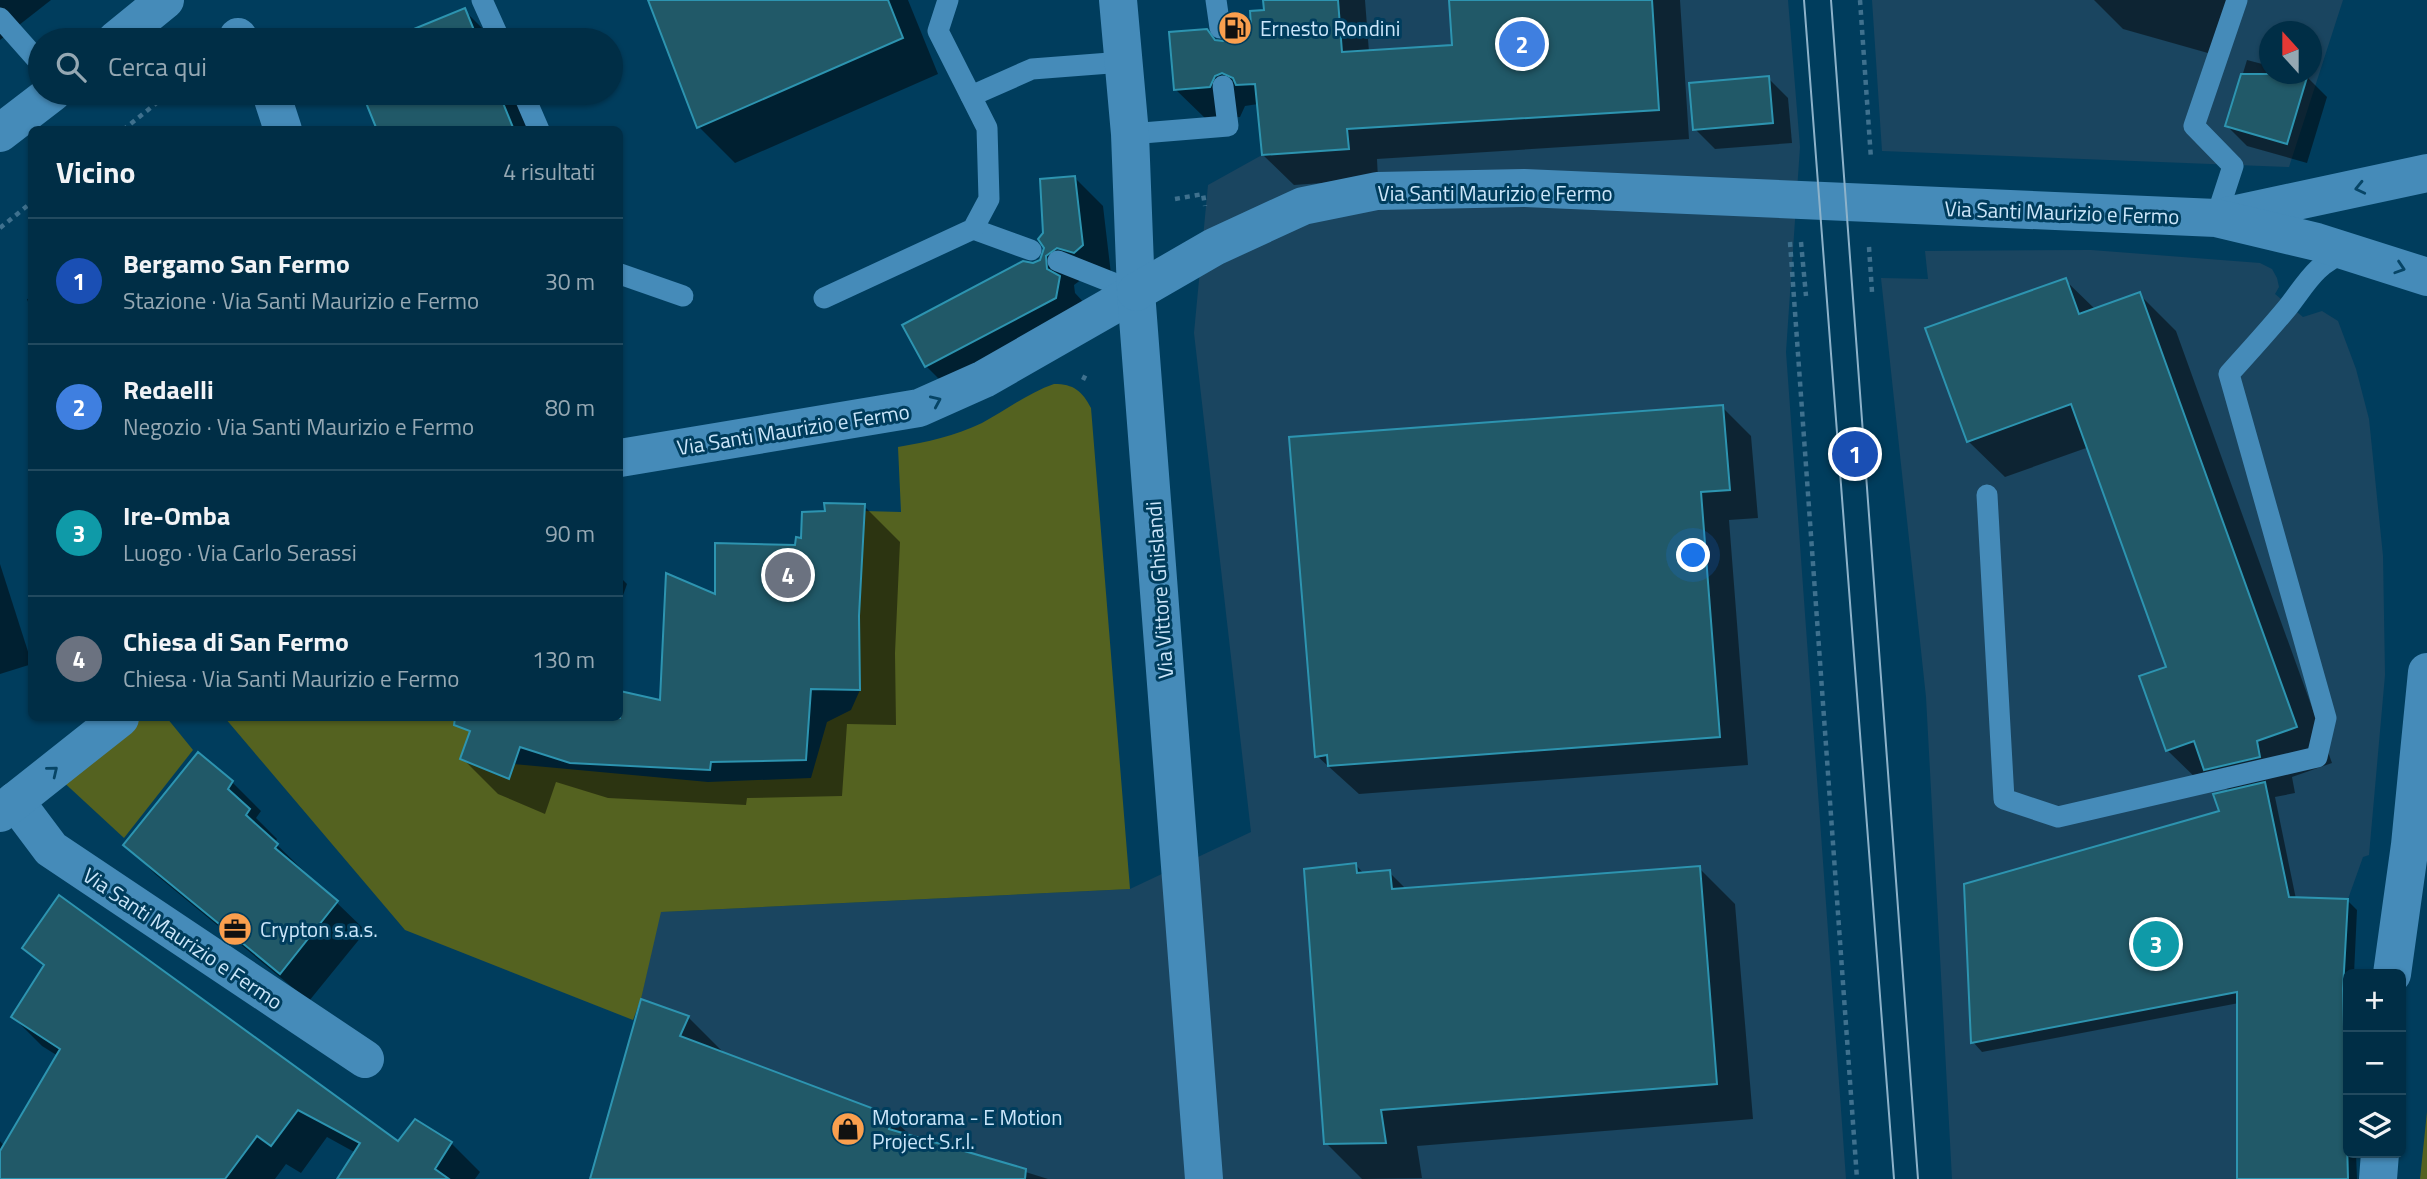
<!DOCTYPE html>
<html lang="it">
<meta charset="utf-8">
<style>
:root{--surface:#002e46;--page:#0a364d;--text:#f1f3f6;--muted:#95a8b3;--line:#224a5f;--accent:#fa9f4e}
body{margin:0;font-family:"Titillium Web",sans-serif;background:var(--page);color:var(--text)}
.controls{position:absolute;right:21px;bottom:21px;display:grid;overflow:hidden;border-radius:10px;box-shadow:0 2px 5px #0004}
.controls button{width:63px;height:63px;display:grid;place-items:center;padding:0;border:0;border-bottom:2px solid var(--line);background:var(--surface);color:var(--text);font:35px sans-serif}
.compass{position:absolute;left:2259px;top:21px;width:63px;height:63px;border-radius:50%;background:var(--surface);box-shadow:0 2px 5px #0004;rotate:339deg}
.you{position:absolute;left:1694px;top:556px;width:24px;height:24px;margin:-18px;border:5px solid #fff;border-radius:50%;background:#1a73e8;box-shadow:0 0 0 10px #1a73e833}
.badge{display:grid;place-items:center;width:46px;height:46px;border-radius:50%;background:var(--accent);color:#fff;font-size:23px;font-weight:700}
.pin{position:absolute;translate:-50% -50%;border:4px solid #fff;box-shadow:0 2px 7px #0006}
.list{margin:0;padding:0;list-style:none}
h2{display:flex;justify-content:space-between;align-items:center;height:91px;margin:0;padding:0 28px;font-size:30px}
h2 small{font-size:23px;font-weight:400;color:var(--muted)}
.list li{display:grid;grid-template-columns:46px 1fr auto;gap:21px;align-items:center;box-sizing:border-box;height:126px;padding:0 28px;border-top:2px solid var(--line)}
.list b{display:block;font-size:26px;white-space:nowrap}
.list p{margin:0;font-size:23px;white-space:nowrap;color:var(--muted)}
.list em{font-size:23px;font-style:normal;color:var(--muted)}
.icon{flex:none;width:38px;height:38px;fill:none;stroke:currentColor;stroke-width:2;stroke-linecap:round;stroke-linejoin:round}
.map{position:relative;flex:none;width:2427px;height:1179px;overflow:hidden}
.search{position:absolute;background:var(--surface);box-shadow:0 2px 5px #0004;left:28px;top:28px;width:595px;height:77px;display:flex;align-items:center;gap:18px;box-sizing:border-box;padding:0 24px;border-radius:38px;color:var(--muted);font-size:26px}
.panel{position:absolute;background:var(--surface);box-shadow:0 2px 5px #0004;left:28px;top:126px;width:595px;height:595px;border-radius:10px}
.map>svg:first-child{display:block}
</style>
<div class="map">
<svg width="2427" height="1179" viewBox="0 0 2427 1179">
<rect width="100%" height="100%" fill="#003d5d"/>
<!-- built -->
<g fill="#1a4560" fill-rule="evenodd">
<path d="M 1338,0 L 1788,0 L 1800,147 L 1786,352 L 1846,1179 L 589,1179 L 641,998 L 660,912 L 1130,889 L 1251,832 L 1194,333 L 1208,185 L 1262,155 L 1349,149 Z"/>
<path d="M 1872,0 L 2343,0 L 2289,167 L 1882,151 ZM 2270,32 L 2312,32 L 2312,74 L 2270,74 Z"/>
<path d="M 2091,250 L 2260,263 L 2272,269 L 2277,278 L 2279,287 L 2275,294 L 2303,317 L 2322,311 L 2338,321 L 2356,369 L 2369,419 L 2383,556 L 2385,675 L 2369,855 L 2363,857 L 2348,899 L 2343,989 L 2348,1179 L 1952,1179 L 1926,697 L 1881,278 L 1928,279 L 1925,251 Z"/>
</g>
<!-- green -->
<g fill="#546220">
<path d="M 1054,384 C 1074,384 1082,391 1091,408 L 1130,889 L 661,912 L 641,999 L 633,1020 L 405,930 L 225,718 L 475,718 L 460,759 L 708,782 L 811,778 L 827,722 L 851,710 L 860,690 L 859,616 L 864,511 L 901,512 L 898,447 C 927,442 955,436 982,423 C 1006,410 1028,393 1054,384 Z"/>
<path d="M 131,718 L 167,718 L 193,750 L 124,838 L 58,777 Z"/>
<path d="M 2427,1112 L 2427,1179 L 2420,1179 Z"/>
</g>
<!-- shadow -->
<g fill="#0007">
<path d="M 0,0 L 51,0 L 0,40 Z"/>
<path d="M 650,0 L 908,0 L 938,74 L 735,163 L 699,127 Z"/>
<path d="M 1265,0 L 1365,0 L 1369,52 L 1454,47 L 1451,0 L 1680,0 L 1689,139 L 1377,159 L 1378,179 L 1294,185 L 1263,155 L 1258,104 L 1245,106 L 1240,117 L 1206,119 L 1175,89 L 1206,31 L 1221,43 L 1253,28 L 1266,12 Z"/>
<path d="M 2094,0 L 2239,0 L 2222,57 L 2123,29 Z"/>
<path d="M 464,10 L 494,40 L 392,40 Z"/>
<path d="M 2247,60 L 2270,66 L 2270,74 L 2307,77 L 2327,97 L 2307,163 L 2247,146 L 2227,126 Z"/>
<path d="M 1768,78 L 1788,98 L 1792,143 L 1715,149 L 1695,129 Z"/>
<path d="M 364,93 L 515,93 L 530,130 L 379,130 Z"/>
<path d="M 1074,177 L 1103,206 L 1111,274 L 1086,276 L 1074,285 L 1075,293 L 1088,307 L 955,395 L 926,366 L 1045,256 Z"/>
<path d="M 2065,280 L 2096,310 L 2139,294 L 2176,331 L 2332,763 L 2292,777 L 2295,793 L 2275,797 L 2296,899 L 2347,900 L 2357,910 L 2354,974 L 2348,974 L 2348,1153 L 2356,1153 L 2357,1179 L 2239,1179 L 2239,1003 L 1982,1052 L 1973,1042 L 2221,812 L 2230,792 L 2218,781 L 2204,786 L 2167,750 L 2169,668 L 2089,447 L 2005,477 L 1968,441 Z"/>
<path d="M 32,298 L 32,313 L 27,299 Z"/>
<path d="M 1722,407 L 1751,436 L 1758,518 L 1729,520 L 1748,765 L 1359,794 L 1317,756 Z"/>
<path d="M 864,506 L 900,542 L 895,653 L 896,725 L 847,724 L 842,796 L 747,798 L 746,805 L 608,798 L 556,782 L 545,814 L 498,794 L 462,758 L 477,718 L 620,718 L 620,693 L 662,702 L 716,597 L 797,547 L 827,512 Z"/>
<path d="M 0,564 L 32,664 L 0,674 Z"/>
<path d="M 620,577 L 627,584 L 620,604 Z"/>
<path d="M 232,782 L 261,811 L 256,818 L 277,839 L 275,843 L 366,931 L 309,1001 L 155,874 L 126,845 Z"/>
<path d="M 1356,865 L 1364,874 L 1389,872 L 1407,890 L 1699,868 L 1735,904 L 1753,1119 L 1417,1146 L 1422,1178 L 1362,1179 L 1326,1143 Z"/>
<path d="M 24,948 L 398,1144 L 451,1143 L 480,1172 L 475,1179 L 339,1179 L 356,1153 L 327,1137 L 301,1173 L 286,1164 L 275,1179 L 0,1179 L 0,1141 L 5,1147 L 58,1056 L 42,1046 L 13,1017 L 44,967 Z"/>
<path d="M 688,1017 L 724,1053 L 892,1118 L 912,1137 L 1048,1179 L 593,1179 Z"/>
</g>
<!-- building -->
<g fill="#215968" stroke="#2d94b0" stroke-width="2">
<path d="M 648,0 L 888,0 L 903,38 L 697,128 Z"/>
<path d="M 1263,0 L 1338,0 L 1342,52 L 1452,45 L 1449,0 L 1652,0 L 1659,110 L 1347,129 L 1349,149 L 1262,155 L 1255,84 L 1236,85 L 1233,78 L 1222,73 L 1215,76 L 1210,87 L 1174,90 L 1169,32 L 1207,29 L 1215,40 L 1223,41 L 1229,38 L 1233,27 L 1251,26 L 1250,11 L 1264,10 Z"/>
<path d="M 465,8 L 478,40 L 387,40 Z"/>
<path d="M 2241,74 L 2308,74 L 2287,144 L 2225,126 Z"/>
<path d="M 1769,76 L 1773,123 L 1693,130 L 1689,83 Z"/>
<path d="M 362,93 L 499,93 L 514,130 L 377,130 Z"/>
<path d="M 1075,176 L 1083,245 L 1074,253 L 1057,248 L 1046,256 L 1047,269 L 1060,276 L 1056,298 L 925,367 L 902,325 L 1023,261 L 1033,263 L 1040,260 L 1044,248 L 1038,239 L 1043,233 L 1040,179 Z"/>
<path d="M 2066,278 L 2079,314 L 2140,292 L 2297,727 L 2257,741 L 2260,757 L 2204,770 L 2194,741 L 2166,751 L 2139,676 L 2166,667 L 2071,404 L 1967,442 L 1925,328 Z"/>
<path d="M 1723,405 L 1730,490 L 1701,492 L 1720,737 L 1328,766 L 1327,755 L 1315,757 L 1289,437 Z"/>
<path d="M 824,503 L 865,504 L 859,616 L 860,690 L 811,689 L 806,760 L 711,762 L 710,770 L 570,763 L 520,747 L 509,779 L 460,759 L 470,731 L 454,725 L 455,718 L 620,718 L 620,691 L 660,700 L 666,573 L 715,594 L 715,543 L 795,545 L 796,537 L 801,538 L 802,512 L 825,511 Z"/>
<path d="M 198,752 L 233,781 L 228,789 L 250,809 L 246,815 L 278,844 L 275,848 L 338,901 L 280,974 L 123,845 Z"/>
<path d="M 2265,782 L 2289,897 L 2348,899 L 2343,989 L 2348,1179 L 2237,1179 L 2237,992 L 1971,1043 L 1964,884 L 2219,811 L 2213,794 Z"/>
<path d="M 1356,863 L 1357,873 L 1390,870 L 1392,889 L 1700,866 L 1717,1084 L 1381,1110 L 1386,1143 L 1324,1144 L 1304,869 Z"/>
<path d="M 59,895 L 398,1141 L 415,1119 L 452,1142 L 435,1169 L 449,1179 L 337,1179 L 360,1143 L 298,1110 L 271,1146 L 257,1136 L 225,1179 L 0,1179 L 0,1151 L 60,1049 L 11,1017 L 44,965 L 22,948 Z"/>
<path d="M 641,999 L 689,1016 L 680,1036 L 893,1116 L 889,1129 L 1026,1169 L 1025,1179 L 590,1179 Z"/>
</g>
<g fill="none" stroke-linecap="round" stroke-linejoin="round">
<!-- path -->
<g stroke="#3f718e" stroke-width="4.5" stroke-dasharray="5 5" stroke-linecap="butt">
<path d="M 1860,0 L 1871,159"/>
<path d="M 123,130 L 169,93"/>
<path d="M 1175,199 L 1203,194 L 1205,206"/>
<path d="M 0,228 L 32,202"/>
<path d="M 1790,242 L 1857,1179"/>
<path d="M 1801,242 L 1806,296"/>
<path d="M 1869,247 L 1872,292"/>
<path d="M 1083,380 L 1087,372"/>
</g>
<!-- lane -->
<g stroke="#458bb9" stroke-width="21">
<path d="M 482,0 L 500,40"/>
<path d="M 1216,0 L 1220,28"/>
<path d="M 0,18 L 40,63"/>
<path d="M 523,93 L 539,130"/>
<path d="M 971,96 L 1032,69 L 1123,62"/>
<path d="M 1130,134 L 1228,126 L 1223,86"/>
<path d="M 2216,218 L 2233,166 L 2194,126 L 2237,0"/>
<path d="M 973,229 L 1031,250"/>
<path d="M 1058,261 L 1136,292"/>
<path d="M 620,274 L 683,296"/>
<path d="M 824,298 L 973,229 L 989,199 L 987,128 L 938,31 L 948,0"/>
<path d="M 1987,495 L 2004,799 L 2058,817 L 2317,757 L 2326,718 L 2229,374 C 2249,352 2269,330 2288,307 C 2309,280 2314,266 2347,251"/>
</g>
<!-- street -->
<g stroke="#458bb9" stroke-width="38">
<path d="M 238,37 L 240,40"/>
<path d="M 116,40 L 165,0"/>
<path d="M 271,93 L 283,130"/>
<path d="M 0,133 L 52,93"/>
<path d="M 620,458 L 919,408 L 984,379 L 1136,292"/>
<path d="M 15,801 L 51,849 L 365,1059"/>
<path d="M 0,813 L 120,718"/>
</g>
<!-- secondary -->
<g stroke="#458bb9" stroke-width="38">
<path d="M 1118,0 L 1130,134 L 1136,292 L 1204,1179"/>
<path d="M 2227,216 L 2427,173"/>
<path d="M 1136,292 L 1214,247 L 1303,206 L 1377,191 L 1524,188 L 2216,218 L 2317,242 L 2427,277"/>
<path d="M 2392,974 L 2410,845 L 2427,672"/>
<path d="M 2378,1179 L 2380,1153"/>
</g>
<!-- tram -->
<g stroke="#8db2ca" stroke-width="2">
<path d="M 1804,0 L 1894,1179"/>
<path d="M 1831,0 L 1918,1179"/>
</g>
</g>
<!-- one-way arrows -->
<defs><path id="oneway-chevron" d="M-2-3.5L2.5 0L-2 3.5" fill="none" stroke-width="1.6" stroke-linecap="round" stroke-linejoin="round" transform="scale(1.75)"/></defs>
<g stroke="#074566">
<use href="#oneway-chevron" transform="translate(2360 188) rotate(167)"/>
<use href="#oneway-chevron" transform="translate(2400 268) rotate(18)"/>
<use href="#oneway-chevron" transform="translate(936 401) rotate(-24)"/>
<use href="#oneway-chevron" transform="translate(53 771) rotate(-39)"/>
</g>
<!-- icons -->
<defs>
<g id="fuel-disc" transform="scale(1.75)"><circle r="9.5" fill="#fa9f4e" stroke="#003d5d"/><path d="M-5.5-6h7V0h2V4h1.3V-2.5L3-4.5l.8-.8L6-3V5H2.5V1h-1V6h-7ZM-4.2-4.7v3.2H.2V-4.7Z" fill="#111"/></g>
<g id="office-disc" transform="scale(1.75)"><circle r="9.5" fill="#fa9f4e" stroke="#003d5d"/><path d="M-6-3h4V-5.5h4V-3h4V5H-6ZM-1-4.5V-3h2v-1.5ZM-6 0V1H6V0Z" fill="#111"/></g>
<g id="shop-disc" transform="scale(1.75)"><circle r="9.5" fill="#fa9f4e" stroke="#003d5d"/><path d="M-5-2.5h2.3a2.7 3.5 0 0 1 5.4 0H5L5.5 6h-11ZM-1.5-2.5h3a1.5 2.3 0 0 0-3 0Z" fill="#111"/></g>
</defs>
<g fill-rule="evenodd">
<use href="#fuel-disc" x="1235" y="28"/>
<use href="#office-disc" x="235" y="929"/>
<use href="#shop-disc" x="848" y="1129"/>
</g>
<g text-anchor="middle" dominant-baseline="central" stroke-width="6" stroke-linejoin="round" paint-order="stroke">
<!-- poi labels -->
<g font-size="21" fill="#cbe6fa" stroke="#003d5d" text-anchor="start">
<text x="1260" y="28">Ernesto Rondini</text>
<text x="260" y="929">Crypton s.a.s.</text>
<text x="872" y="1117">Motorama - E Motion<tspan x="872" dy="24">Project S.r.l.</tspan></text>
</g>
<!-- street labels -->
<g font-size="21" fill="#cbe6fa" stroke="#003d5d">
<text x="1495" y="193">Via Santi Maurizio e Fermo</text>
<text transform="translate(2062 212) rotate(2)">Via Santi Maurizio e Fermo</text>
<text transform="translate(793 429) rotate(-9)">Via Santi Maurizio e Fermo</text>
<text transform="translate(1159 590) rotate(-94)">Via Vittore Ghislandi</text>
<text transform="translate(183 938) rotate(34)">Via Santi Maurizio e Fermo</text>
</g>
</g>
</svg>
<div class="controls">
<button>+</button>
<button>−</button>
<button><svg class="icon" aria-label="layers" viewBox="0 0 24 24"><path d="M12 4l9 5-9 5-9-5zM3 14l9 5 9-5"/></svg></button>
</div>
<svg class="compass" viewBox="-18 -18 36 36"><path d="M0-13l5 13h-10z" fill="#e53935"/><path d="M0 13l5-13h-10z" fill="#95a8b3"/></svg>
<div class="you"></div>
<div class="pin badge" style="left:1855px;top:454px;background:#1a4fb4">1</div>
<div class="pin badge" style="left:1522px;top:44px;background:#3f7fe0">2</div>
<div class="pin badge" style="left:2156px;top:944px;background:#0f9aa8">3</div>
<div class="pin badge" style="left:788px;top:575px;background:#6b7280">4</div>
<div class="search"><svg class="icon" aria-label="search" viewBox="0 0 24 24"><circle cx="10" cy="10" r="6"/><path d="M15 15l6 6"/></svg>Cerca qui</div>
<section class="panel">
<h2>Vicino<small>4 risultati</small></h2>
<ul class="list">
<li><span class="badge" style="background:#1a4fb4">1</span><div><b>Bergamo San Fermo</b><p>Stazione · Via Santi Maurizio e Fermo</p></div><em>30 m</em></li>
<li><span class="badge" style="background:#3f7fe0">2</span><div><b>Redaelli</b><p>Negozio · Via Santi Maurizio e Fermo</p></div><em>80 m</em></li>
<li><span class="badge" style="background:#0f9aa8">3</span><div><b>Ire-Omba</b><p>Luogo · Via Carlo Serassi</p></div><em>90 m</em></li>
<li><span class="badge" style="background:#6b7280">4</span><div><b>Chiesa di San Fermo</b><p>Chiesa · Via Santi Maurizio e Fermo</p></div><em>130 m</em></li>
</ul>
</section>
</div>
